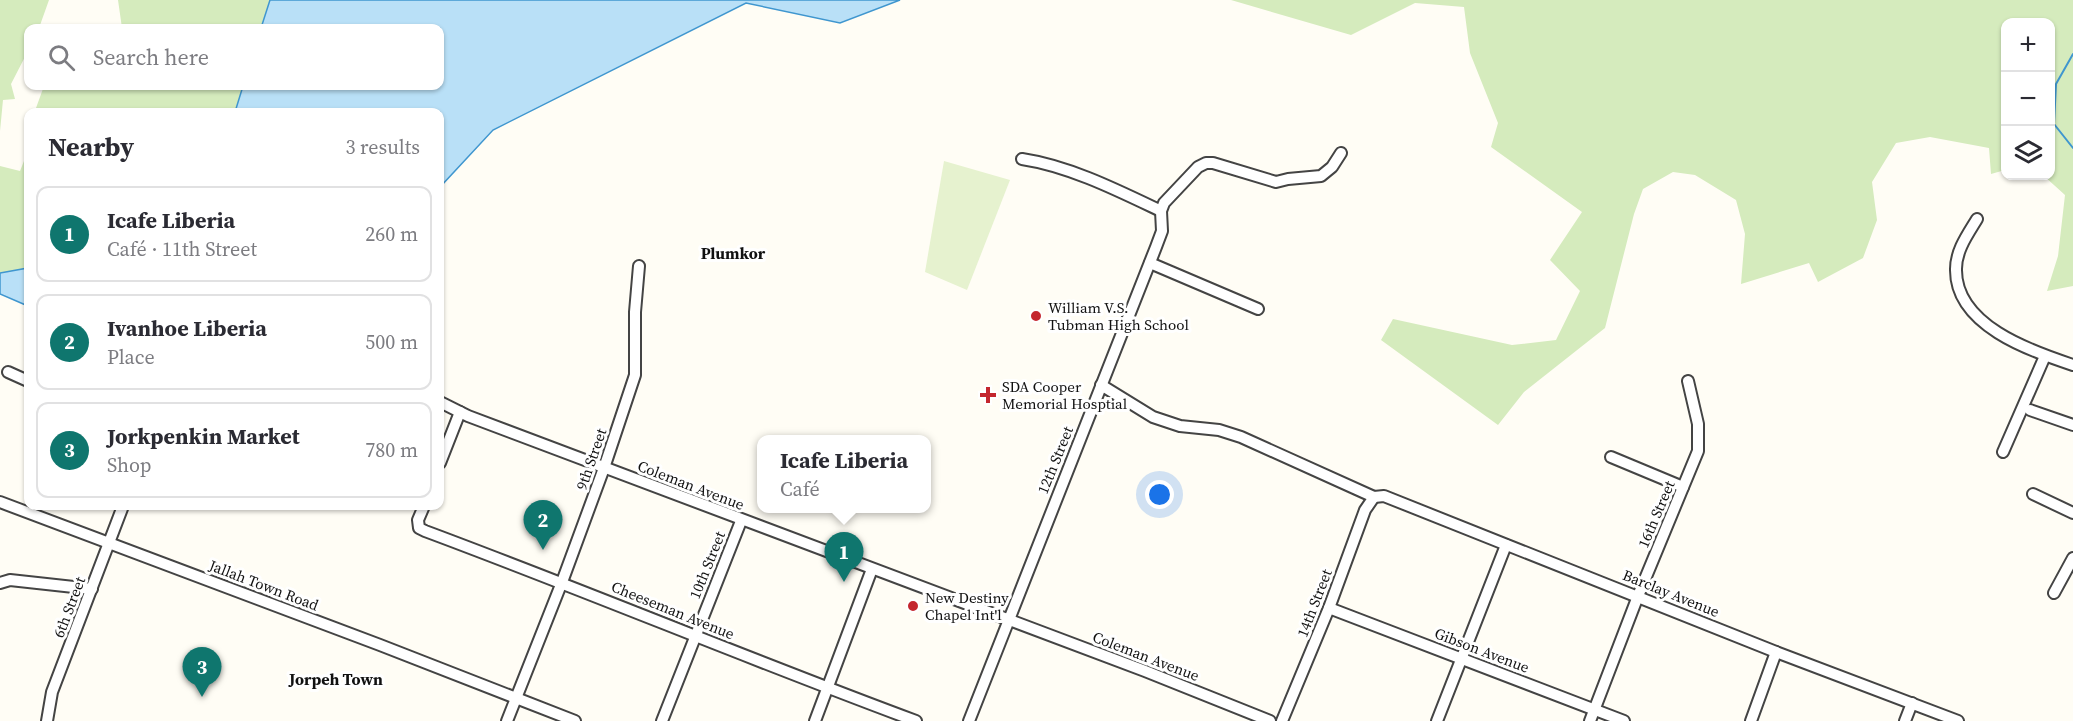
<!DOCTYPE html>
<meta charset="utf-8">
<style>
:root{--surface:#fff;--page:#f7f7f7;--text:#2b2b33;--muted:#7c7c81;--line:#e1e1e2;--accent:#0f766e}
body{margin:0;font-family:"Source Serif 4",serif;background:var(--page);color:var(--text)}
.controls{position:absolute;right:18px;top:18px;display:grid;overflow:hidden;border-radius:12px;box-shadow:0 2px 4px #0004}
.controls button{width:54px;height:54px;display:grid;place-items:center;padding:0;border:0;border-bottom:2px solid var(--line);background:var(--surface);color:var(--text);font:30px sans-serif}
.you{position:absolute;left:1160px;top:495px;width:21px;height:21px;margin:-15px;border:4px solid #fff;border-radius:50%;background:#1a73e8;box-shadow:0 0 0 9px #1a73e833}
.badge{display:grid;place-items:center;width:39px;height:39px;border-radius:50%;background:var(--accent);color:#fff;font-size:20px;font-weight:700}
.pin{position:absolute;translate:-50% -50px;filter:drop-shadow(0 2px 3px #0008)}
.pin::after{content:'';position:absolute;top:32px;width:21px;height:18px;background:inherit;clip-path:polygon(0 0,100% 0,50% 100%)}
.popup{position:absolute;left:757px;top:435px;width:174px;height:78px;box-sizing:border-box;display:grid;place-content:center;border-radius:12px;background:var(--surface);filter:drop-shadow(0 2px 4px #0005);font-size:20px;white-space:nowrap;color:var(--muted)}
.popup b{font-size:22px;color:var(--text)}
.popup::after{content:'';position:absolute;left:50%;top:100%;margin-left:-12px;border:12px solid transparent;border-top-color:var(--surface)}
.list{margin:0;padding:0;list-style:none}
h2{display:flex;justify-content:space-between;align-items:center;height:78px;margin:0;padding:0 24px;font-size:26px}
h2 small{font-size:20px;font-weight:400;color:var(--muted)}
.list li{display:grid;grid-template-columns:39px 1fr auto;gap:18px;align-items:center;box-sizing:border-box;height:96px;margin:0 12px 12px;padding:0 12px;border:2px solid var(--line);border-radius:12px}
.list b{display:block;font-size:22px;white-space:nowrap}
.list p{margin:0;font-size:20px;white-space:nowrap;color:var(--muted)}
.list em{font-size:20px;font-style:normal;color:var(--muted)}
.icon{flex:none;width:33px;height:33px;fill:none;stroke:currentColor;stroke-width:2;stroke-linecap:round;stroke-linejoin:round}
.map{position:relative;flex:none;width:2073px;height:721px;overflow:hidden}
.search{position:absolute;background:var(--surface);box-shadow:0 2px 4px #0004;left:24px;top:24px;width:420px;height:66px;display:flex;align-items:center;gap:15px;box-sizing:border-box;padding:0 21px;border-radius:12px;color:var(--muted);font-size:22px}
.panel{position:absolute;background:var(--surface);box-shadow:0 2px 4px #0004;left:24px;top:108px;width:420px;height:402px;border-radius:12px}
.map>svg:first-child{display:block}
</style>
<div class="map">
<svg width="2073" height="721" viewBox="0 0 2073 721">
<rect width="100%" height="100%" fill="#fffdf5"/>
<!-- green -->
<g fill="#d5ebbd">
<path d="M 0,0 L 49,0 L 39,28 L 28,28 L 28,51 L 11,84 L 15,99 L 3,100 L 0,131 Z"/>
<path d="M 118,0 L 270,0 L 261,28 L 122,28 Z"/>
<path d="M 1231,0 L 2073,0 L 2073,286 L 2047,291 L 2058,256 L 2065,195 L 2044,176 L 2050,176 L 2050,22 L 2006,22 L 2005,170 L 1991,174 L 1989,148 L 1930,137 L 1896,143 L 1872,182 L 1877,220 L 1863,258 L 1818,282 L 1809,263 L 1741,284 L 1745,234 L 1736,200 L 1695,175 L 1673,172 L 1643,189 L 1634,214 L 1605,328 L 1524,392 L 1498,425 L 1381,340 L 1393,319 L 1512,345 L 1556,340 L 1580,291 L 1550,260 L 1582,212 L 1491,147 L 1498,123 L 1470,53 L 1464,7 L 1415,3 L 1351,35 Z"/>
<path d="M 44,86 L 243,86 L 235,112 L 40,112 L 36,108 Z"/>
<path d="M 28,151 L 28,268 L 0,273 L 0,166 L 20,171 Z"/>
</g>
<!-- pitch -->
<path fill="#e6f2cf" d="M 944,161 L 1010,180 L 967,290 L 925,272 Z"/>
<!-- water -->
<g fill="#b9e0f7" stroke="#3f96cf" stroke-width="1.5">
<path d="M 270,0 L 900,0 L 840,23 L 746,3 L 493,130 L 440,187 L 440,112 L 235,112 L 243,86 L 440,86 L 440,28 L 261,28 Z"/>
<path d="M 28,268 L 28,306 L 0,294 L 0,273 Z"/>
</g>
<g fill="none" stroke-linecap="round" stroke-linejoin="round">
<!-- stream -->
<path stroke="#3f96cf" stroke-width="2" d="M 2073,54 L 2056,84 L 2054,124 L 2073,148"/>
<!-- minor casing -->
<g stroke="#444" stroke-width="14">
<g id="minor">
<path d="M 1022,159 C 1069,166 1117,190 1161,211"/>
<path d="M 1977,219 C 1968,234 1956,250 1956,269 C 1955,325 2030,351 2073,365"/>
<path d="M 1150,263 L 1258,309"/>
<path d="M 8,372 L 28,381"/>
<path d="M 1101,385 L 1153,417 L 1180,426 L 1219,430 L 1241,437 L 1374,497"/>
<path d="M 440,402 L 468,416 L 1145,671 L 1270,721"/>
<path d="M 2030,410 L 2073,425"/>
<path d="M 2003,452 L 2045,356"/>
<path d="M 1611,457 L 1683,487"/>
<path d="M 440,463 L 460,412"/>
<path d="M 2033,494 L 2073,513"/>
<path d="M 1374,497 L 1384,496 L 1776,652 L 1958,721"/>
<path d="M 0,502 L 380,645 L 575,721"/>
<path d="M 424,506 L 418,520 L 419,528 L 425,531 C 589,592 751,660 916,721"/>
<path d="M 0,583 L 10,580 L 92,589"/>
<path d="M 2054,593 L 2073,558"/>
<path d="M 1329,608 L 1624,721"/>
<path d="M 47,721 L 52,692 L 123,506"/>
<path d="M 507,721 L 562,582 L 604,468 L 635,375 L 635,312 L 639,266"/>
<path d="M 662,721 L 741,521"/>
<path d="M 815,721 L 872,569"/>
<path d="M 969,721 L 1156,247 L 1162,231 L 1161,211 L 1164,203 L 1198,167 L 1206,163 L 1213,163 L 1276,182 L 1288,179 L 1321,176 L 1332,167 L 1341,153"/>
<path d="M 1282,721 L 1329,608 L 1365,510 L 1374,497"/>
<path d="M 1437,721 L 1506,545"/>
<path d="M 1590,721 L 1638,596 L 1698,451 L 1698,424 L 1688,381"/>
<path d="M 1751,721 L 1776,652"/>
<path d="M 1905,721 L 1912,703"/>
</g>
</g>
<!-- minor -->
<use href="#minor" stroke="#fff" stroke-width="10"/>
</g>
<!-- markers -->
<g fill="#c4262e" stroke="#fff" stroke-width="2">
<circle cx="1036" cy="316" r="6"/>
<path d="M985 386h6v6h6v6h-6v6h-6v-6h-6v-6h6z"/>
<circle cx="913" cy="606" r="6"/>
</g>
<g text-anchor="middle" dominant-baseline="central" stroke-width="6" stroke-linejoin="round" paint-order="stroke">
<!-- poi labels -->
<g font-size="15" fill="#111" stroke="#fff" text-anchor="start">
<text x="1048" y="307">William V.S.<tspan x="1048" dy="17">Tubman High School</tspan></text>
<text x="1002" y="386">SDA Cooper<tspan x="1002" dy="17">Memorial Hosptial</tspan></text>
<text x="925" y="597">New Destiny<tspan x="925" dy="17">Chapel Int'l</tspan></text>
</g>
<!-- street labels -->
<g font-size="15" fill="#111" stroke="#fff">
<text transform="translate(591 459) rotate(-71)">9th Street</text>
<text transform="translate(1055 460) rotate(-68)">12th Street</text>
<text transform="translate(691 485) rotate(21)">Coleman Avenue</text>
<text transform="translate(1656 514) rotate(-67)">16th Street</text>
<text transform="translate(707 565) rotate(-68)">10th Street</text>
<text transform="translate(264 585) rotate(21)">Jallah Town Road</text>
<text transform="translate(1671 593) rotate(22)">Barclay Avenue</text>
<text transform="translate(1314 603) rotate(-69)">14th Street</text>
<text transform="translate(69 607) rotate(-69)">6th Street</text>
<text transform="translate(673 610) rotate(22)">Cheeseman Avenue</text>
<text transform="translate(1482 650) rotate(21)">Gibson Avenue</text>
<text transform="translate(1146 656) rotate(21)">Coleman Avenue</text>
</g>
<!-- neighbourhood labels -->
<g font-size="16" font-weight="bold" fill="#111" stroke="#fff">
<text x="733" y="253">Plumkor</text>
<text x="336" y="679">Jorpeh Town</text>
</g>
</g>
</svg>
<div class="controls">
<button>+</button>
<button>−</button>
<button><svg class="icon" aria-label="layers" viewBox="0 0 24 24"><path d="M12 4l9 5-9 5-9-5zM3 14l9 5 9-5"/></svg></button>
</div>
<div class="you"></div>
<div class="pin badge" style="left:844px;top:582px">1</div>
<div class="popup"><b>Icafe Liberia</b>Café</div>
<div class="pin badge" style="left:543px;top:550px">2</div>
<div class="pin badge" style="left:202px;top:697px">3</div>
<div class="search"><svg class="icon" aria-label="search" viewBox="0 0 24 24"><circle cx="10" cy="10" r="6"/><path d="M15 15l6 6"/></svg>Search here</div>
<section class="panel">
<h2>Nearby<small>3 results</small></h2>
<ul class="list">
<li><span class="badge">1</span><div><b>Icafe Liberia</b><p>Café · 11th Street</p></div><em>260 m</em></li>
<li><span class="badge">2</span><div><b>Ivanhoe Liberia</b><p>Place</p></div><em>500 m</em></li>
<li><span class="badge">3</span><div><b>Jorkpenkin Market</b><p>Shop</p></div><em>780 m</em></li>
</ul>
</section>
</div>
